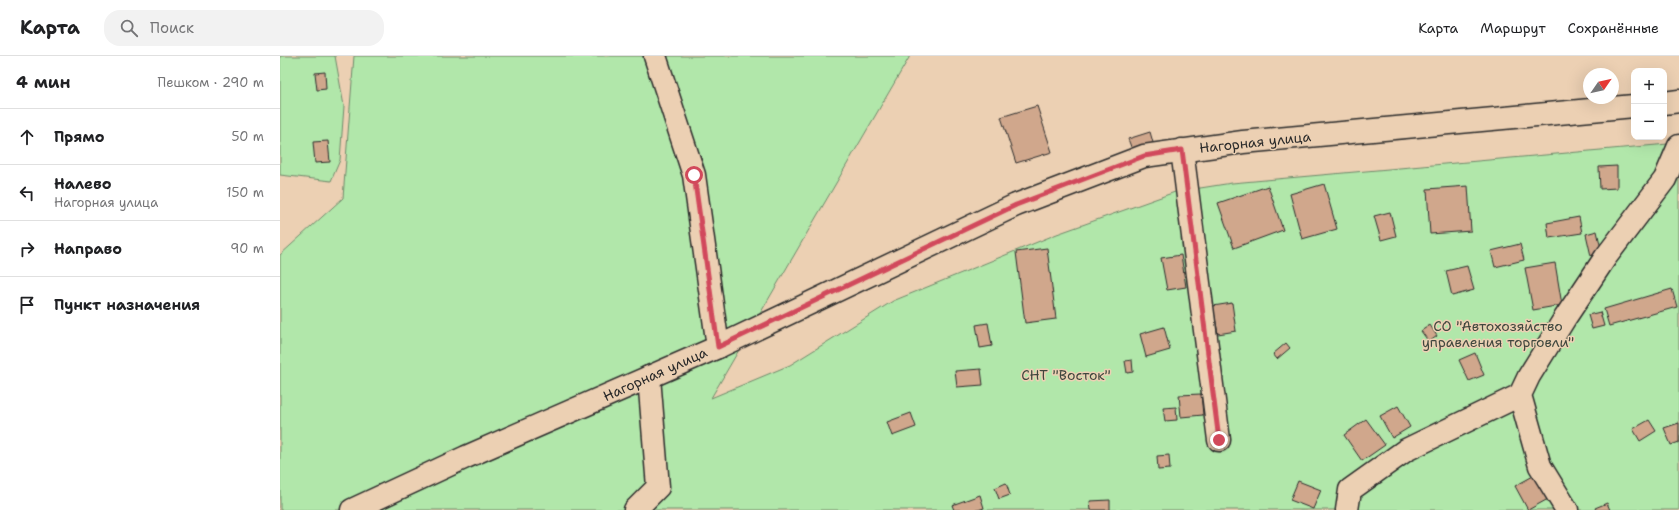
<!DOCTYPE html>
<html lang="ru">
<meta charset="utf-8">
<style>
:root{--surface:#fff;--page:#f2f2f2;--text:#202124;--muted:#757577;--line:#e0e0e0}
body{margin:0;font-family:"Shantell Sans",sans-serif;background:var(--page);color:var(--text)}
.controls{position:absolute;right:12px;top:12px;display:grid;overflow:hidden;border-radius:8px;box-shadow:0 4px 16px #0002}
.controls button{width:36px;height:36px;display:grid;place-items:center;padding:0;border:0;border-bottom:1px solid var(--line);background:var(--surface);color:var(--text);font:20px sans-serif}
.compass{position:absolute;left:1303px;top:12px;width:36px;height:36px;border-radius:50%;background:var(--surface);box-shadow:0 4px 16px #0002;rotate:56deg}
.stop{position:absolute;width:12px;height:12px;margin:-9px;border:3px solid #d1495b;border-radius:50%;background:#fff}
.stop.end{background:#d1495b;border-color:#fff;box-shadow:0 1px 4px #0008}
.list{margin:0;padding:0;list-style:none}
h2{display:flex;justify-content:space-between;align-items:center;height:52px;margin:0;padding:0 16px;font-size:17px}
h2 small{font-size:13px;font-weight:400;color:var(--muted)}
.list li{display:grid;grid-template-columns:26px 1fr auto;gap:12px;align-items:center;box-sizing:border-box;height:56px;padding:0 16px;border-top:1px solid var(--line)}
.list b{display:block;font-size:15px;white-space:nowrap}
.list p{margin:0;font-size:13px;white-space:nowrap;color:var(--muted)}
.list em{font-size:13px;font-style:normal;color:var(--muted)}
.icon{flex:none;width:22px;height:22px;fill:none;stroke:currentColor;stroke-width:2;stroke-linecap:round;stroke-linejoin:round}
.map{position:relative;flex:none;width:1399px;height:454px;overflow:hidden}
header{display:flex;align-items:center;gap:24px;box-sizing:border-box;height:56px;padding:0 20px;background:var(--surface);border-bottom:1px solid var(--line)}
header strong{font-size:19px}
nav{display:flex;gap:22px;margin-inline-start:auto;font-size:14px}
.search{width:280px;height:36px;background:var(--page);display:flex;align-items:center;gap:10px;box-sizing:border-box;padding:0 14px;border-radius:16px;color:var(--muted);font-size:15px}
main{display:flex}
aside{flex:1;background:var(--surface)}
.map>svg:first-child{display:block}
</style>
<header>
<strong>Карта</strong>
<div class="search"><svg class="icon" aria-label="search" viewBox="0 0 24 24"><circle cx="10" cy="10" r="6"/><path d="M15 15l6 6"/></svg>Поиск</div>
<nav><a>Карта</a><a>Маршрут</a><a>Сохранённые</a></nav>
</header>
<main>
<aside>
<h2>4 мин<small>Пешком · 290 m</small></h2>
<ul class="list">
<li><svg class="icon" aria-label="ahead" viewBox="0 0 24 24"><path d="M12 20V5M6 11l6-6 6 6"/></svg><div><b>Прямо</b></div><em>50 m</em></li>
<li><svg class="icon" aria-label="left" viewBox="0 0 24 24"><path d="M17 20v-9H6M10 6l-5 5 5 5"/></svg><div><b>Налево</b><p>Нагорная улица</p></div><em>150 m</em></li>
<li><svg class="icon" aria-label="right" viewBox="0 0 24 24"><path d="M7 20v-9h11M14 6l5 5-5 5"/></svg><div><b>Направо</b></div><em>90 m</em></li>
<li><svg class="icon" aria-label="arrive" viewBox="0 0 24 24"><path d="M6 21V4h12l-3 4 3 4H6"/></svg><div><b>Пункт назначения</b></div></li>
</ul>
</aside>
<div class="map">
<svg width="1399" height="454" viewBox="0 0 1399 454">
<rect width="100%" height="100%" fill="#ecd0b3"/>
<filter id="ink" filterUnits="userSpaceOnUse"><feTurbulence type="fractalNoise" baseFrequency=".025" numOctaves="2"/><feDisplacementMap in="SourceGraphic" scale="8" xChannelSelector="R" yChannelSelector="G"/><feConvolveMatrix kernelMatrix="1 2 1 2 8 2 1 2 1" color-interpolation-filters="sRGB"/></filter>
<g filter="url(#ink)">
<!-- green -->
<g fill="#b1e7aa" stroke="#6e896a">
<path d="M 0,0 L 55,0 L 64,50 L 60,104 L 51,125 L 0,119 Z"/>
<path d="M 74,0 L 630,0 L 431,342 L 510,309 L 613,245 L 777,178 L 895,136 L 952,127 L 1399,87 L 1399,454 L 0,454 L 0,199 L 63,142 Z"/>
</g>
<!-- building -->
<g fill="#d0a78c" stroke="#2b2b2b">
<path d="M 45,16 L 46,33 L 37,34 L 35,17 Z"/>
<path d="M 757,50 L 772,96 L 736,107 L 721,61 Z"/>
<path d="M 870,76 L 874,90 L 853,96 L 848,83 Z"/>
<path d="M 48,85 L 50,106 L 35,107 L 33,86 Z"/>
<path d="M 1337,110 L 1337,132 L 1320,133 L 1319,111 Z"/>
<path d="M 1044,128 L 1057,173 L 1022,183 L 1010,138 Z"/>
<path d="M 988,130 L 1003,174 L 954,192 L 938,147 Z"/>
<path d="M 1188,130 L 1191,175 L 1150,178 L 1147,133 Z"/>
<path d="M 1110,156 L 1116,180 L 1101,184 L 1094,160 Z"/>
<path d="M 1299,161 L 1302,177 L 1269,182 L 1267,167 Z"/>
<path d="M 1317,175 L 1322,197 L 1311,200 L 1306,178 Z"/>
<path d="M 1240,188 L 1244,204 L 1215,211 L 1211,195 Z"/>
<path d="M 767,192 L 776,263 L 745,267 L 736,196 Z"/>
<path d="M 901,199 L 906,231 L 887,234 L 881,202 Z"/>
<path d="M 1275,207 L 1282,249 L 1253,254 L 1245,212 Z"/>
<path d="M 1187,210 L 1194,234 L 1172,240 L 1166,215 Z"/>
<path d="M 1392,233 L 1397,251 L 1329,270 L 1324,253 Z"/>
<path d="M 952,247 L 956,275 L 938,278 L 933,250 Z"/>
<path d="M 1320,256 L 1324,270 L 1312,273 L 1308,259 Z"/>
<path d="M 708,267 L 712,290 L 700,292 L 696,269 Z"/>
<path d="M 1150,269 L 1157,280 L 1149,286 L 1141,275 Z"/>
<path d="M 884,271 L 890,294 L 866,301 L 860,278 Z"/>
<path d="M 1006,287 L 1010,292 L 997,303 L 993,298 Z"/>
<path d="M 1195,297 L 1204,319 L 1189,325 L 1179,304 Z"/>
<path d="M 852,304 L 853,316 L 847,317 L 845,305 Z"/>
<path d="M 701,313 L 703,329 L 677,331 L 675,315 Z"/>
<path d="M 921,338 L 923,359 L 901,361 L 899,339 Z"/>
<path d="M 1118,350 L 1130,371 L 1112,382 L 1100,360 Z"/>
<path d="M 896,351 L 897,364 L 885,365 L 883,352 Z"/>
<path d="M 631,357 L 636,371 L 612,380 L 607,366 Z"/>
<path d="M 1086,363 L 1105,389 L 1082,405 L 1064,379 Z"/>
<path d="M 1369,364 L 1376,375 L 1360,385 L 1353,373 Z"/>
<path d="M 1399,367 L 1399,386 L 1391,389 L 1384,372 Z"/>
<path d="M 889,399 L 890,413 L 878,414 L 877,400 Z"/>
<path d="M 1255,419 L 1268,443 L 1248,454 L 1235,430 Z"/>
<path d="M 1018,425 L 1041,434 L 1033,453 L 1010,444 Z"/>
<path d="M 726,427 L 730,439 L 719,443 L 715,432 Z"/>
<path d="M 700,439 L 704,452 L 698,454 L 674,454 L 672,449 Z"/>
<path d="M 830,444 L 830,454 L 811,454 L 810,445 Z"/>
<path d="M 1327,447 L 1330,454 L 1316,454 L 1315,452 Z"/>
</g>
<g fill="none" stroke-linecap="round" stroke-linejoin="round">
<!-- minor casing -->
<g stroke="#2b2b2b" stroke-width="25">
<g id="minor">
<path d="M 375,0 L 414,119 L 438,291"/>
<path d="M 902,94 L 939,384"/>
<path d="M 355,454 L 378,431 L 369,321"/>
<path d="M 1067,454 L 1070,434 L 1126,394 L 1240,339"/>
<path d="M 1287,454 L 1260,410 L 1240,339 L 1249,320 L 1285,262 L 1325,202 L 1385,123 L 1399,90"/>
</g>
</g>
<!-- tertiary casing -->
<g stroke="#2b2b2b" stroke-width="25">
<g id="tertiary">
<path d="M 1384,47 L 1399,45"/>
<path d="M 72,454 L 186,401 L 438,291 L 736,149 L 864,100 L 963,86 L 1354,50"/>
</g>
</g>
<!-- minor -->
<use href="#minor" stroke="#ecd0b3" stroke-width="22"/>
<!-- tertiary -->
<use href="#tertiary" stroke="#ecd0b3" stroke-width="22"/>
</g>
</g>
<g fill="none" stroke-linecap="round" stroke-linejoin="round" filter="url(#ink)">
<!-- route -->
<path stroke="#d1495b" stroke-width="5" d="M 414,119 L 438,291 L 736,149 L 864,100 L 902,94 L 939,384"/>
</g>
<g text-anchor="middle" dominant-baseline="central" stroke-width="3" stroke-linejoin="round" paint-order="stroke">
<!-- street labels -->
<g font-size="14" fill="#2b2b2b" stroke="#ecd0b3">
<text transform="translate(975 86) rotate(-6)">Нагорная улица</text>
<text transform="translate(375 318) rotate(-24)">Нагорная улица</text>
</g>
<!-- park labels -->
<g font-size="14" fill="#3f473e" stroke="#ecd0b3">
<text x="1218" y="270">СО "Автохозяйство<tspan x="1218" dy="16">управления торговли"</tspan></text>
<text x="786" y="319">СНТ "Восток"</text>
</g>
</g>
</svg>
<div class="controls">
<button>+</button>
<button>−</button>
</div>
<svg class="compass" viewBox="-18 -18 36 36"><path d="M0-13l5 13h-10z" fill="#e53935"/><path d="M0 13l5-13h-10z" fill="#757577"/></svg>
<div class="stop" style="left:414px;top:119px"></div>
<div class="stop end" style="left:939px;top:384px"></div>
</div>
</main>
